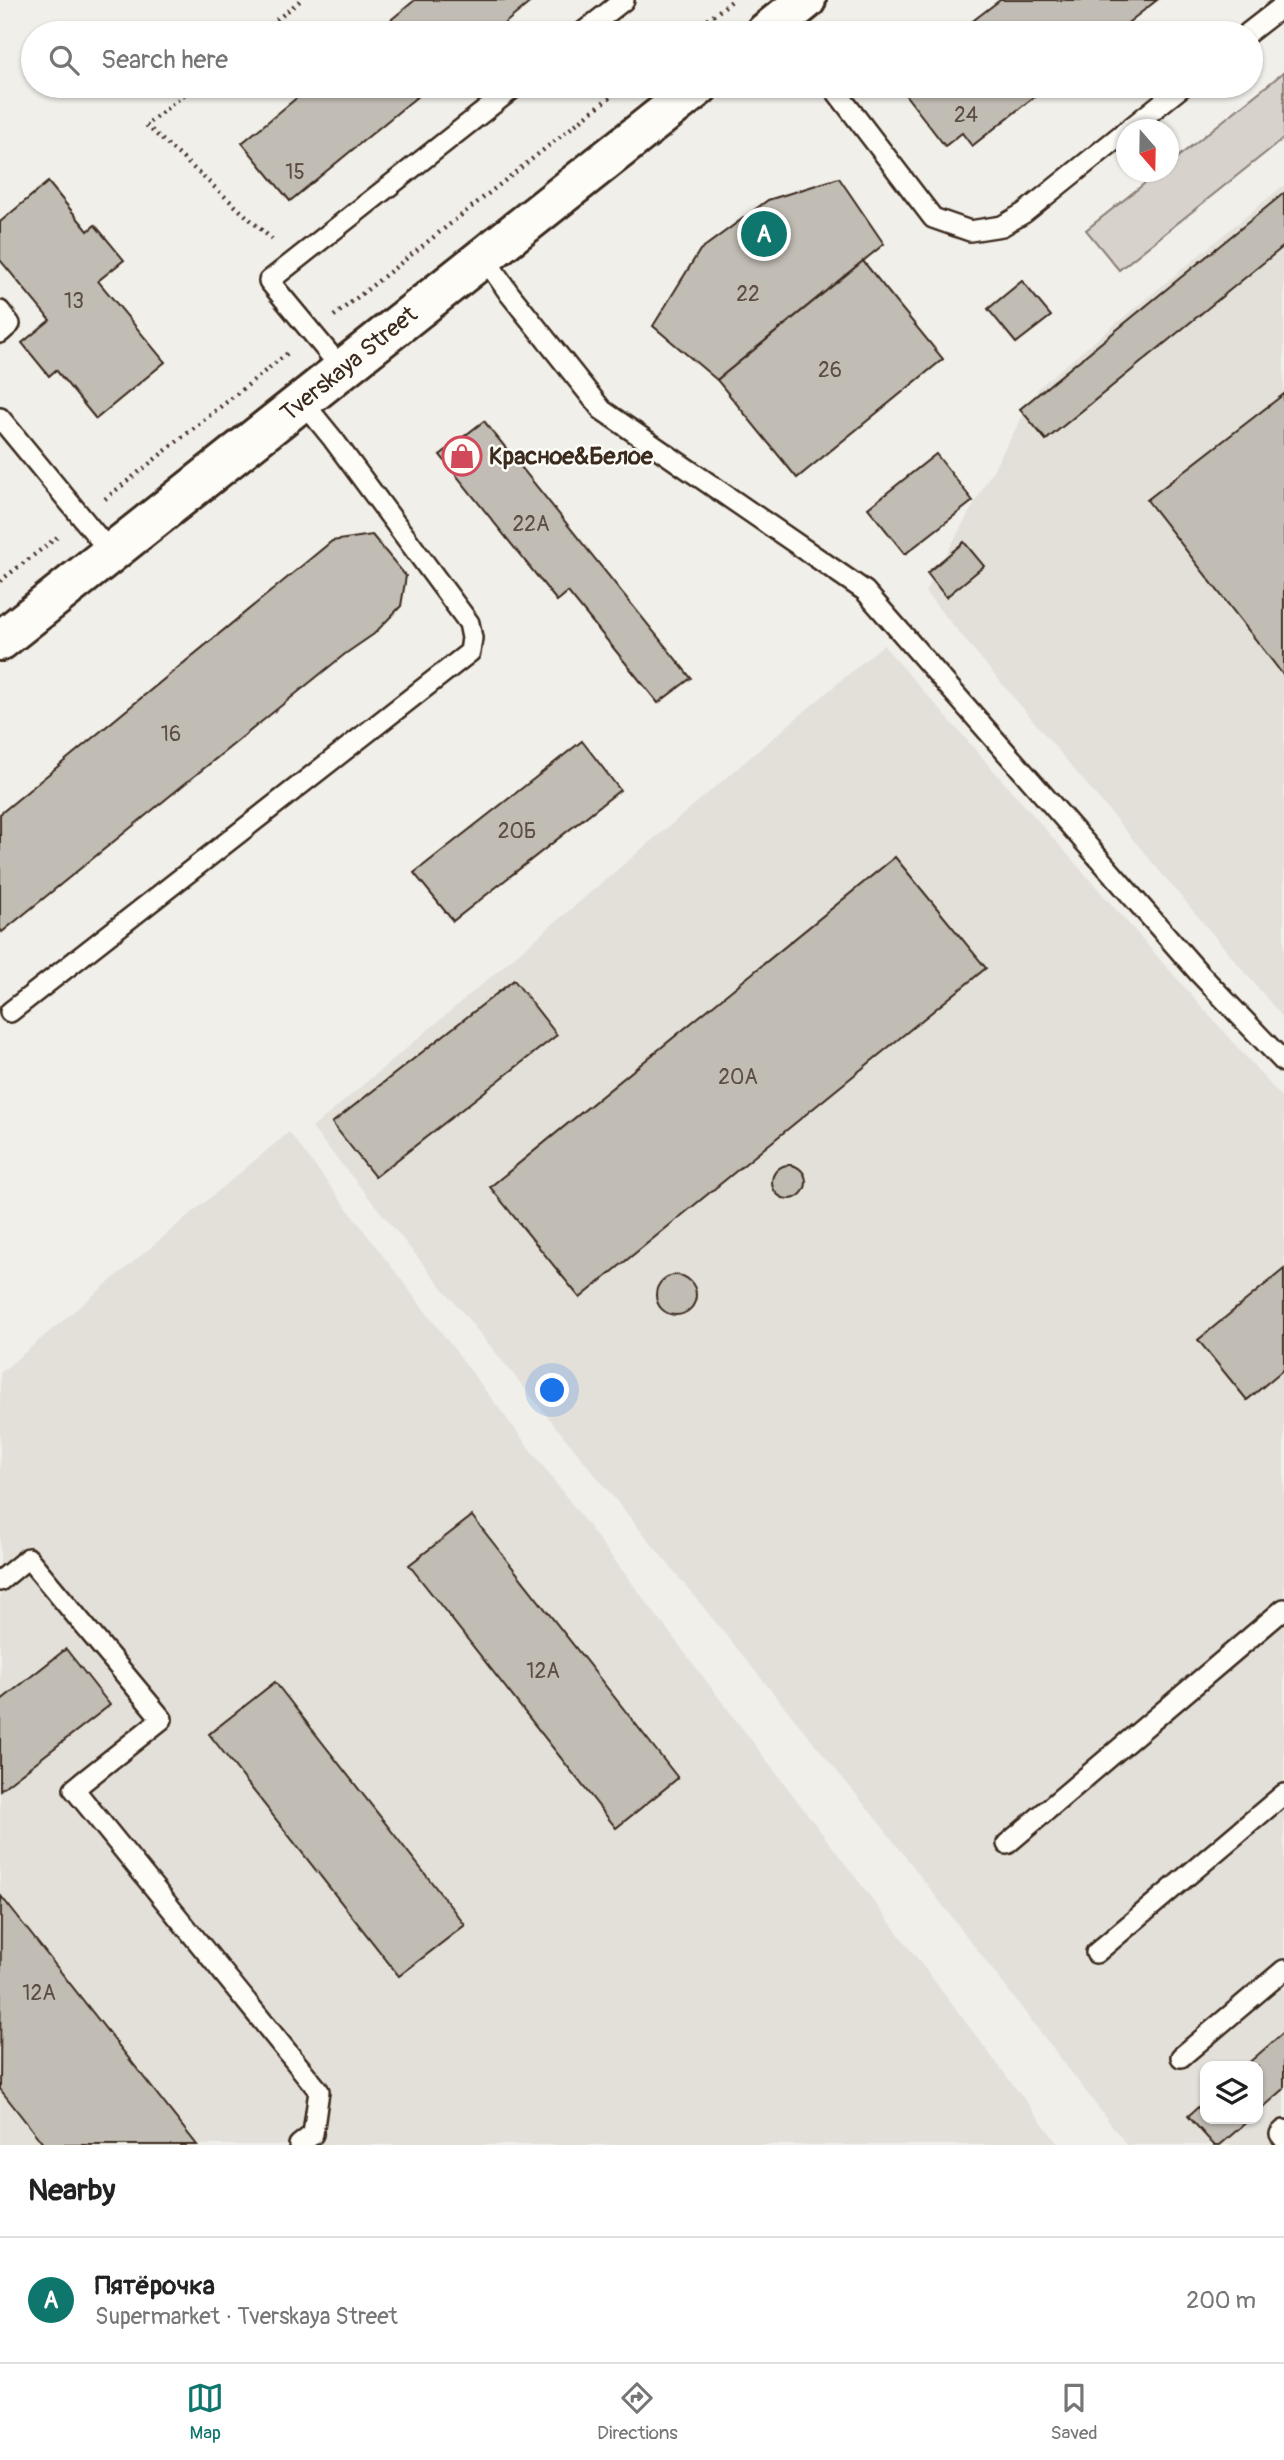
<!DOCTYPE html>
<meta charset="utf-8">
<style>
:root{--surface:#fff;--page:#f2f2f2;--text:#222;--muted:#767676;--line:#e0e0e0;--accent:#0f766e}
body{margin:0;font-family:Pangolin,sans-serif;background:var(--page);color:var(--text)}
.controls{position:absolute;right:21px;bottom:21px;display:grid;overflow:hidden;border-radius:14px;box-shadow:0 2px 5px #0004}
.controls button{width:63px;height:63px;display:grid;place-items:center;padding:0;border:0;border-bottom:2px solid var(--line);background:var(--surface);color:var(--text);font:35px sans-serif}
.compass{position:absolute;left:1116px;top:119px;width:63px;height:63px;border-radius:50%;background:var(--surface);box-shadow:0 2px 5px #0004;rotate:160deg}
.you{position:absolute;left:553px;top:1391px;width:24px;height:24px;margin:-18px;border:5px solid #fff;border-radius:50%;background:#1a73e8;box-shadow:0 0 0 10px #1a73e833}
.badge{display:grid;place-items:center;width:46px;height:46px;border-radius:50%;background:var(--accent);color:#fff;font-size:23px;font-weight:700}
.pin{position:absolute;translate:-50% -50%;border:4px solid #fff;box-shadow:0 2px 7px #0006}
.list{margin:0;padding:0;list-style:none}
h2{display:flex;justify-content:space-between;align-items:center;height:91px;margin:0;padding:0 28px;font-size:30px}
h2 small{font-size:23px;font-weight:400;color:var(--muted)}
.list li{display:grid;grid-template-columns:46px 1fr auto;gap:21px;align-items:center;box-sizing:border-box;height:126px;padding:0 28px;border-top:2px solid var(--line)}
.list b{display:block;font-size:26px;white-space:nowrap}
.list p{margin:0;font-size:23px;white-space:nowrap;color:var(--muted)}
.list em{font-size:23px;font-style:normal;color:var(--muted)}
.icon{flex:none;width:38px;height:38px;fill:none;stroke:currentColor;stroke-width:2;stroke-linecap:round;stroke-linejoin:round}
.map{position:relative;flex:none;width:1284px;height:2145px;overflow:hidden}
.search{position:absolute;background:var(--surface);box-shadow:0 2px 5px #0004;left:21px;right:21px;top:21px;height:77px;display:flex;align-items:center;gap:18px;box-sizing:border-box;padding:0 24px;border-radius:38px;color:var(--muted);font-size:26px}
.sheet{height:217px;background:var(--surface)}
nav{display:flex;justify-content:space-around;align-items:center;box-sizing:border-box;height:98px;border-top:2px solid var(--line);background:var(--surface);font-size:19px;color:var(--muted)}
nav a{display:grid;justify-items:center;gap:4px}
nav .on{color:var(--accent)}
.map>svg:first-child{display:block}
</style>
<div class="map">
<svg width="1284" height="2145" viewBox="0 0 1284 2145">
<rect width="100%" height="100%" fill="#f1efea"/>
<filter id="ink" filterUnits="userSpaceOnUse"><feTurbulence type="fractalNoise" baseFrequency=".0143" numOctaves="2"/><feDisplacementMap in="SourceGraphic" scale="14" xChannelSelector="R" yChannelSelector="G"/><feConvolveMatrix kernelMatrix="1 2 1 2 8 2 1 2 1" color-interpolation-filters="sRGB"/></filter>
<g filter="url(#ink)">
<!-- built -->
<g fill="#e3e0da" fill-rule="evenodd">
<path d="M 1284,185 L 1284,1019 L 925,592 L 1039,387 Z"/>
<path d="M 883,645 L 1284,1100 L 1284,2145 L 1127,2145 L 881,1825 L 312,1128 ZM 1205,2066 L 1258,2066 L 1258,2119 L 1205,2119 Z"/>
<path d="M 289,1132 L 1059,2145 L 0,2145 L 0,1373 Z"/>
</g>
<!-- green -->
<path fill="#d7d2cc" stroke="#897e75" stroke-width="2" d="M 1284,72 L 1284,138 L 1119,270 L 1086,230 L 1159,172 L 1168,172 L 1169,164 Z"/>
<!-- building -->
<g fill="#c1bcb4" stroke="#3b2a1e" stroke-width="2">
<path d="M 415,0 L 533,0 L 493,33 L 375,33 Z"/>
<path d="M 1000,0 L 1157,0 L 1115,33 L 957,33 Z"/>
<path d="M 311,86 L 430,86 L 290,201 L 242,143 Z"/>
<path d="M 914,86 L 1048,86 L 972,146 L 962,133 L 945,146 L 904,93 Z"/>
<path d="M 839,178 L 884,244 L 717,380 L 653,326 L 700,250 L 768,200 Z"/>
<path d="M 48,182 L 88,231 L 95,225 L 124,260 L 98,281 L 165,362 L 96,419 L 56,370 L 49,376 L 22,343 L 50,320 L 0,260 L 0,222 Z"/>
<path d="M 1284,193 L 1284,246 L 1046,440 L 1020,409 Z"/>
<path d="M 863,261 L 943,359 L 797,478 L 717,380 Z"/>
<path d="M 1022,281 L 1051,316 L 1016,343 L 988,309 Z"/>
<path d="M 1284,394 L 1284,676 L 1147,500 Z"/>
<path d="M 484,421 L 691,678 L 658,703 L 568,592 L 557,601 L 440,455 Z"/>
<path d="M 936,454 L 973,501 L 905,554 L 868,508 Z"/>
<path d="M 372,535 L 406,576 L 401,606 L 374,634 L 345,654 L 2,932 L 0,929 L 0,814 L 332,541 Z"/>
<path d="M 964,542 L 984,566 L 946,597 L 927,573 Z"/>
<path d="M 582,741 L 620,790 L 453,921 L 414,873 Z"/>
<path d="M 895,857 L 986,968 L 580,1298 L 490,1187 Z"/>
<path d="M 514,980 L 557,1035 L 375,1177 L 332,1123 Z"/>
<circle cx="789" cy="1182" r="17"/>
<path d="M 1284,1269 L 1284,1369 L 1247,1400 L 1198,1340 Z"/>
<circle cx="676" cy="1295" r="20"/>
<path d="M 472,1516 L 678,1778 L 616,1828 L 409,1565 Z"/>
<path d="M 66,1649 L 110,1705 L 0,1790 L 0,1701 Z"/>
<path d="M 275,1682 L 465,1925 L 399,1976 L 209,1734 Z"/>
<path d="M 1,1896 L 197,2145 L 44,2145 L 0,2089 Z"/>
<path d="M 1284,2032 L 1284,2089 L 1258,2112 L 1258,2066 L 1245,2066 Z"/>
<path d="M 1205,2101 L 1205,2119 L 1250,2119 L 1220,2145 L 1214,2145 L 1188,2116 Z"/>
</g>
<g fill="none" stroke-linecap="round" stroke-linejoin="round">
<!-- service casing -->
<g stroke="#3b2a1e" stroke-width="24">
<g id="service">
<path d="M 582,33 L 624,0"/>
<path d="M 1248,33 L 1284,5"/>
<path d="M 832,86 L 933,218 L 970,231 L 1002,226 L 1024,213 L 1126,131"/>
<path d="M 1128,130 L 1183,86"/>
<path d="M 484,257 L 509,293 L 602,410 L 865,591 L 1200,974 L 1284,1062"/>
<path d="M 0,311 L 10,324 L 0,333"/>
<path d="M 342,369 L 269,281 L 516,86"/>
<path d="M 0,418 L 111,553"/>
<path d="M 10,1012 L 470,652 L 472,638 L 469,623 L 333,439 L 302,401"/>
<path d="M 0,1581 L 28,1558 L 162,1719 L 74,1789 L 319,2091 L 313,2134 L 299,2145"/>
<path d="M 1007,1844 L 1284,1609"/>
<path d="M 1096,1953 L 1284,1794"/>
<path d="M 1181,2057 L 1284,1970"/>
<path d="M 1284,2130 L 1280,2134 L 1284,2139"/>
</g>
</g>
<!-- secondary casing -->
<g stroke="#3b2a1e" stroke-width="44">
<g id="secondary">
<path d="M 765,33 L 806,0"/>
<path d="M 0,641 L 699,86"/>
</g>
</g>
<!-- path -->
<g stroke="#3b2a1e" stroke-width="4.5" stroke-dasharray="2 5" stroke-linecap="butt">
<path d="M 260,33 L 301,0"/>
<path d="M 691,33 L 733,0"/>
<path d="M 195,86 L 146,125 L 275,242"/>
<path d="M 334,316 L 624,86"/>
<path d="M 105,499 L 289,352"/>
<path d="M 0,581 L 60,535"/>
</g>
<!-- service -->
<use href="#service" stroke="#fdfcf7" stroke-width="19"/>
<!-- secondary -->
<use href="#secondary" stroke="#fdfcf7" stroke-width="38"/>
</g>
</g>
<!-- icons -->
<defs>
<g id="shop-ring" transform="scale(2.0125)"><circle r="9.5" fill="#fdfcf7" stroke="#d1495b" stroke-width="1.5"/><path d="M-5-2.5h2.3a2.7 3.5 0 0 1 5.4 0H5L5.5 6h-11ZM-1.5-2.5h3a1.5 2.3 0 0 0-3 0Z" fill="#d1495b"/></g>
</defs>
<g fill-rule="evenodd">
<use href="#shop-ring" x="462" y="456"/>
</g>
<g text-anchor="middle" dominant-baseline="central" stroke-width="5" stroke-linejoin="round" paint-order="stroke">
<!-- number labels -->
<g font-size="21" fill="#5c4e44">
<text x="966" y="115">24</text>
<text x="295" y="172">15</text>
<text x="748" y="294">22</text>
<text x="74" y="301">13</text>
<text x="830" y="370">26</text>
<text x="531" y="524">22А</text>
<text x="171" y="734">16</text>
<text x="517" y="831">20Б</text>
<text x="738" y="1077">20А</text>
<text x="543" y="1671">12А</text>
<text x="39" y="1993">12А</text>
</g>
<!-- street labels -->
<g font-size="24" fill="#3b2a1e" stroke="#fdfcf7">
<text transform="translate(349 364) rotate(-39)">Tverskaya Street</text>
</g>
<!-- poi labels -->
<g font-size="24" font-weight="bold" fill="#3b2a1e" stroke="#fdfcf7" text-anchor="start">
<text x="489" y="456">Красное&amp;Белое</text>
</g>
</g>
</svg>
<div class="controls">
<button><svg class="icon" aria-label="layers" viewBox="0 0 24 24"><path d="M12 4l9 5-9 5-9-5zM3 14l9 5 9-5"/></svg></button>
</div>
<svg class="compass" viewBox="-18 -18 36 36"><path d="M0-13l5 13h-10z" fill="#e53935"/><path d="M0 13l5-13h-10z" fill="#767676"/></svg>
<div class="you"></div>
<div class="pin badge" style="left:764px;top:234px">A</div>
<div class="search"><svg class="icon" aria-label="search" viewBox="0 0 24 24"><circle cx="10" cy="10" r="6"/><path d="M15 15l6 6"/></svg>Search here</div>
</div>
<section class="sheet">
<h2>Nearby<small></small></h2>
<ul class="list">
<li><span class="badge">A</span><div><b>Пятёрочка</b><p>Supermarket · Tverskaya Street</p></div><em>200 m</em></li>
</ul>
</section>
<nav>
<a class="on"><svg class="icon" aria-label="map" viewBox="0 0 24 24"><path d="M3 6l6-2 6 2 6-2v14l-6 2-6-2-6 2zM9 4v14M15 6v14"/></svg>Map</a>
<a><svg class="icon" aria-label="directions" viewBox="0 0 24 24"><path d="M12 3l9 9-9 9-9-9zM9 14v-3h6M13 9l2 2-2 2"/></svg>Directions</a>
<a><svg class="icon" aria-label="saved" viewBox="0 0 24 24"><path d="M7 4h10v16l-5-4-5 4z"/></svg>Saved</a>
</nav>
